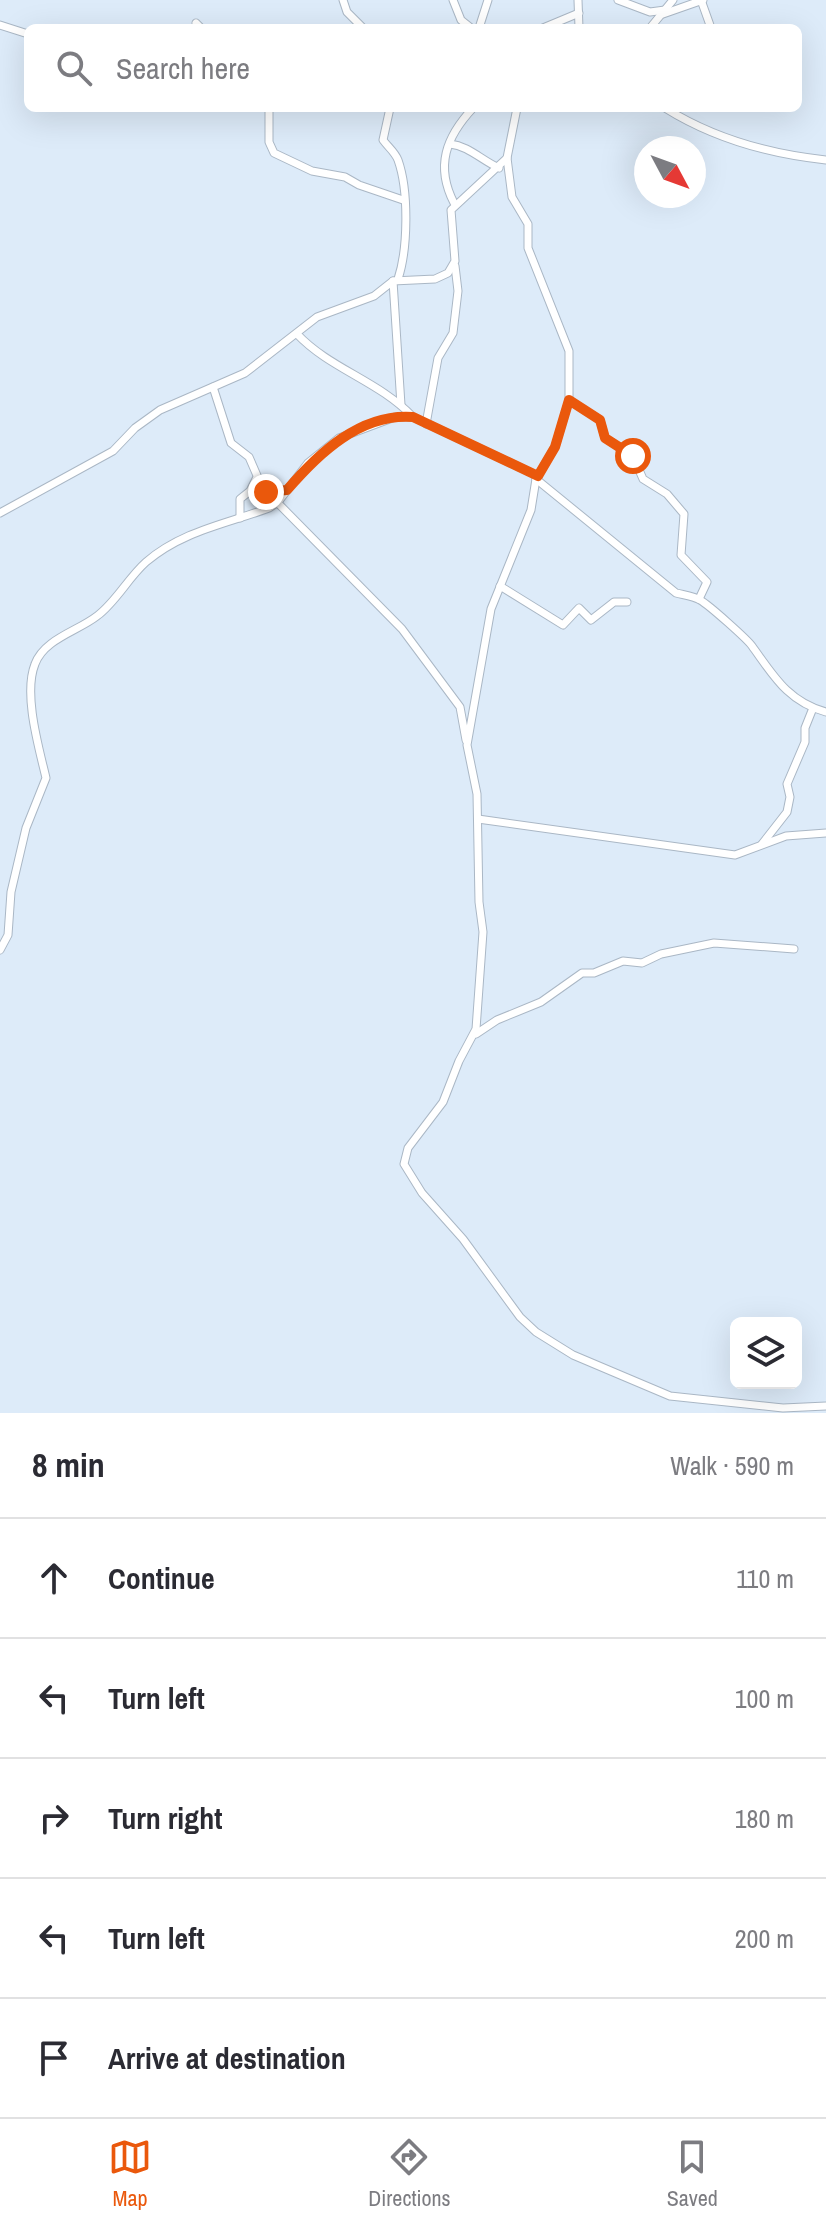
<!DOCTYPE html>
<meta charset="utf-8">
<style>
:root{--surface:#fff;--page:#f2f2f3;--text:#2b2b33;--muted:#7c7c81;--line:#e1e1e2;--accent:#ea580c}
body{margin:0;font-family:"Archivo Narrow",sans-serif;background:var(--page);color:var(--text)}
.controls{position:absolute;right:24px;bottom:24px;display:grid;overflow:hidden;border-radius:12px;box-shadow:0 8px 32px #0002}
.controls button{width:72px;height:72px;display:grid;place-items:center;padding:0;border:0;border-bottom:2px solid var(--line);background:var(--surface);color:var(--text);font:40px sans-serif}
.compass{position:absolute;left:634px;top:136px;width:72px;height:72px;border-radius:50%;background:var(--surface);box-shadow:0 8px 32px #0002;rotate:131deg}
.stop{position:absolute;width:24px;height:24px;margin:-18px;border:6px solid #ea580c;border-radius:50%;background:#fff}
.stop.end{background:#ea580c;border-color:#fff;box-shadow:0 2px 8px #0008}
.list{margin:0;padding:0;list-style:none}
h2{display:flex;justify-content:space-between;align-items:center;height:104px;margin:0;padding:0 32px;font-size:34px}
h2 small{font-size:26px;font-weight:400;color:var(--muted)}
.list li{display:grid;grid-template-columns:52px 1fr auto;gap:24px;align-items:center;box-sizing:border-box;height:120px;padding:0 32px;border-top:2px solid var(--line)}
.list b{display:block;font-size:30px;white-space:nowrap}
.list em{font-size:26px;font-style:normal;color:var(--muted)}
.icon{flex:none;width:44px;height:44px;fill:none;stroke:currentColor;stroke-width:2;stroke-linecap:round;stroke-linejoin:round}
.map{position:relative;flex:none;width:826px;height:1413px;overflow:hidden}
.search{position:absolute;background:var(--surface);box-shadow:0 8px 32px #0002;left:24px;right:24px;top:24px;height:88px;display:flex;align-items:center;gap:20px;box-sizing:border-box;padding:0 28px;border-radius:12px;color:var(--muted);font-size:30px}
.sheet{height:704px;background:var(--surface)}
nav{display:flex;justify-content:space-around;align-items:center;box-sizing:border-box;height:112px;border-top:2px solid var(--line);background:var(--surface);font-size:22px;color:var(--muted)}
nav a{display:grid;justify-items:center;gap:4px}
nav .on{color:var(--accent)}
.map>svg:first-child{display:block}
</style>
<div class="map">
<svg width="826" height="1413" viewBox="0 0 826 1413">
<rect width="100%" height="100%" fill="#ddebf9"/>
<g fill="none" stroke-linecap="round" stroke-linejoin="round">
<!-- minor casing -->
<g stroke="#aab7c5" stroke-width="9">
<g id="minor">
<path d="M 343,0 L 347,12 L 363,28"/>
<path d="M 453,0 L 461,20 L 471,28"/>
<path d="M 578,0 L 579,28"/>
<path d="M 618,0 L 650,12 L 665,10"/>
<path d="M 701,0 L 711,28"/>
<path d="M 663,14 L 703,0"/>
<path d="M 196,23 L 201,28"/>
<path d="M 0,25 L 28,34"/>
<path d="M 479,28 L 488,0"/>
<path d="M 543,28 L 579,13"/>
<path d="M 650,28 L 673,0"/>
<path d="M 269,108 L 269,142 L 274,153 L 312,171 L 345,177 L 359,185 L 403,200"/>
<path d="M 390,108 L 383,140 C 388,147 395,152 398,160 C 409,191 408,249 398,279"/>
<path d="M 665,108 C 713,138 769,154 826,160"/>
<path d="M 450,144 C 469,146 481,160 499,168"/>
<path d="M 507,158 L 512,197 L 528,224 L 528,248 L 569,351 L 569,400 L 555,447 L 536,479 L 531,510 L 491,609 L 467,745 L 477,794 L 479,902 L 483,932 L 476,1029 L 459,1061 L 443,1102 L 408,1148 L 404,1164 L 422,1193 L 463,1239 L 520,1317 L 536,1332 L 573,1355 L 670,1396 L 783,1408 L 826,1406"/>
<path d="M 454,203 C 435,166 446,137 473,108"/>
<path d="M 393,281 L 401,405"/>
<path d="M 297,334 C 330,369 379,381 413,417"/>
<path d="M 213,387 L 231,443 L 249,457 L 262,487 L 402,629 L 460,707 L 466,740"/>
<path d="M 569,400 L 600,420 L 605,438 L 633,456 L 643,479 L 667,494 L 684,514 L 681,555 L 707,582 L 699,599"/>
<path d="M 426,424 L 438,358 L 453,333 L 458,291 L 455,266"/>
<path d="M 536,479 L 676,593 C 684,595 694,596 700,600 C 709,605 747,639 752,646 C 773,675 788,702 826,712"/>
<path d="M 0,513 L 113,451 L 135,428 L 160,410 L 245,373 L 317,317 L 374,296 L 393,281 L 435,279 L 448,273 L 455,261 L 451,210 L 507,158 L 517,108"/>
<path d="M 240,518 L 240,499 L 250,491 L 256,479"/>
<path d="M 500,586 L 563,625 L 579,608 L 591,620 L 614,602 L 627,602"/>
<path d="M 478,819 L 735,855 L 786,836 L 826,833"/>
<path d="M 762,844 L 787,812 L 790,797 L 787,784 L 805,742 L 805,728 L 813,708"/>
<path d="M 0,950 L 8,935 L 11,892 L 26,828 L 46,778 C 39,748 23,694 35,664 C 44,639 78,631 97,616 C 116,602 128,578 146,562 C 182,531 226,524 269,508 L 278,502 L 308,463 L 339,438 L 395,417 L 413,417 L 538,476"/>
<path d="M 476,1034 L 497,1020 L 541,1002 L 582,973 L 594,973 L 623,961 L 642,963 L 661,954 L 714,943 L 794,949"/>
</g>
</g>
<!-- minor -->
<use href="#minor" stroke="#fff" stroke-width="7"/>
</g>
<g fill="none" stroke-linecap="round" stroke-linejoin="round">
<!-- route -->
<path stroke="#ea580c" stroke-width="10" d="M 266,492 L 287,490 C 318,454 360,413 413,417 L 538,476 L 555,447 L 569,400 L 600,420 L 605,438 L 633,456"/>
</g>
</svg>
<div class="controls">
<button><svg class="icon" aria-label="layers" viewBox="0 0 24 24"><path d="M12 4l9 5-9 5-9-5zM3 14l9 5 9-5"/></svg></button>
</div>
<svg class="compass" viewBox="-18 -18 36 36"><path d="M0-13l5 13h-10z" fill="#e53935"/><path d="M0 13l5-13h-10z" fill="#7c7c81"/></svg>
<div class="stop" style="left:633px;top:456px"></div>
<div class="stop end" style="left:266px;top:492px"></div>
<div class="search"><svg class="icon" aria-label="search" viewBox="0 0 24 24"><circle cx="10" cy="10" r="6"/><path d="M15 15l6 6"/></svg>Search here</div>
</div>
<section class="sheet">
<h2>8 min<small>Walk · 590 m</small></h2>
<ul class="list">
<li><svg class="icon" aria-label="ahead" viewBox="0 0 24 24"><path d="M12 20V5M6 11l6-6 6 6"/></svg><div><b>Continue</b></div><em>110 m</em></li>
<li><svg class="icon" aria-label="left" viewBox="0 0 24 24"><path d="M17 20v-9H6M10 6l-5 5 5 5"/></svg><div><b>Turn left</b></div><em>100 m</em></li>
<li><svg class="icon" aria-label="right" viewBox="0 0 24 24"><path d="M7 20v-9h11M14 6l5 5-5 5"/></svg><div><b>Turn right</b></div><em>180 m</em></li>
<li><svg class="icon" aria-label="left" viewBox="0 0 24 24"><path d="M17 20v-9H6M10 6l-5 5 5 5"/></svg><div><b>Turn left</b></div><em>200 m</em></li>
<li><svg class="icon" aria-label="arrive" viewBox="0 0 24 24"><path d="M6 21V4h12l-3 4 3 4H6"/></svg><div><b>Arrive at destination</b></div></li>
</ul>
</section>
<nav>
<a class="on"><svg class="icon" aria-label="map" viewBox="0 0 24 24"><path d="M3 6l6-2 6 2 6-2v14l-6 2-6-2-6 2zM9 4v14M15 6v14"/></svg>Map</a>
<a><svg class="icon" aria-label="directions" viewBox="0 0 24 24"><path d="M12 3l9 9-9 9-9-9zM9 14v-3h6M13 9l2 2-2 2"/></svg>Directions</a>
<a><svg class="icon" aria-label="saved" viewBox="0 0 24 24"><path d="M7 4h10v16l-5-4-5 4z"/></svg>Saved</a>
</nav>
